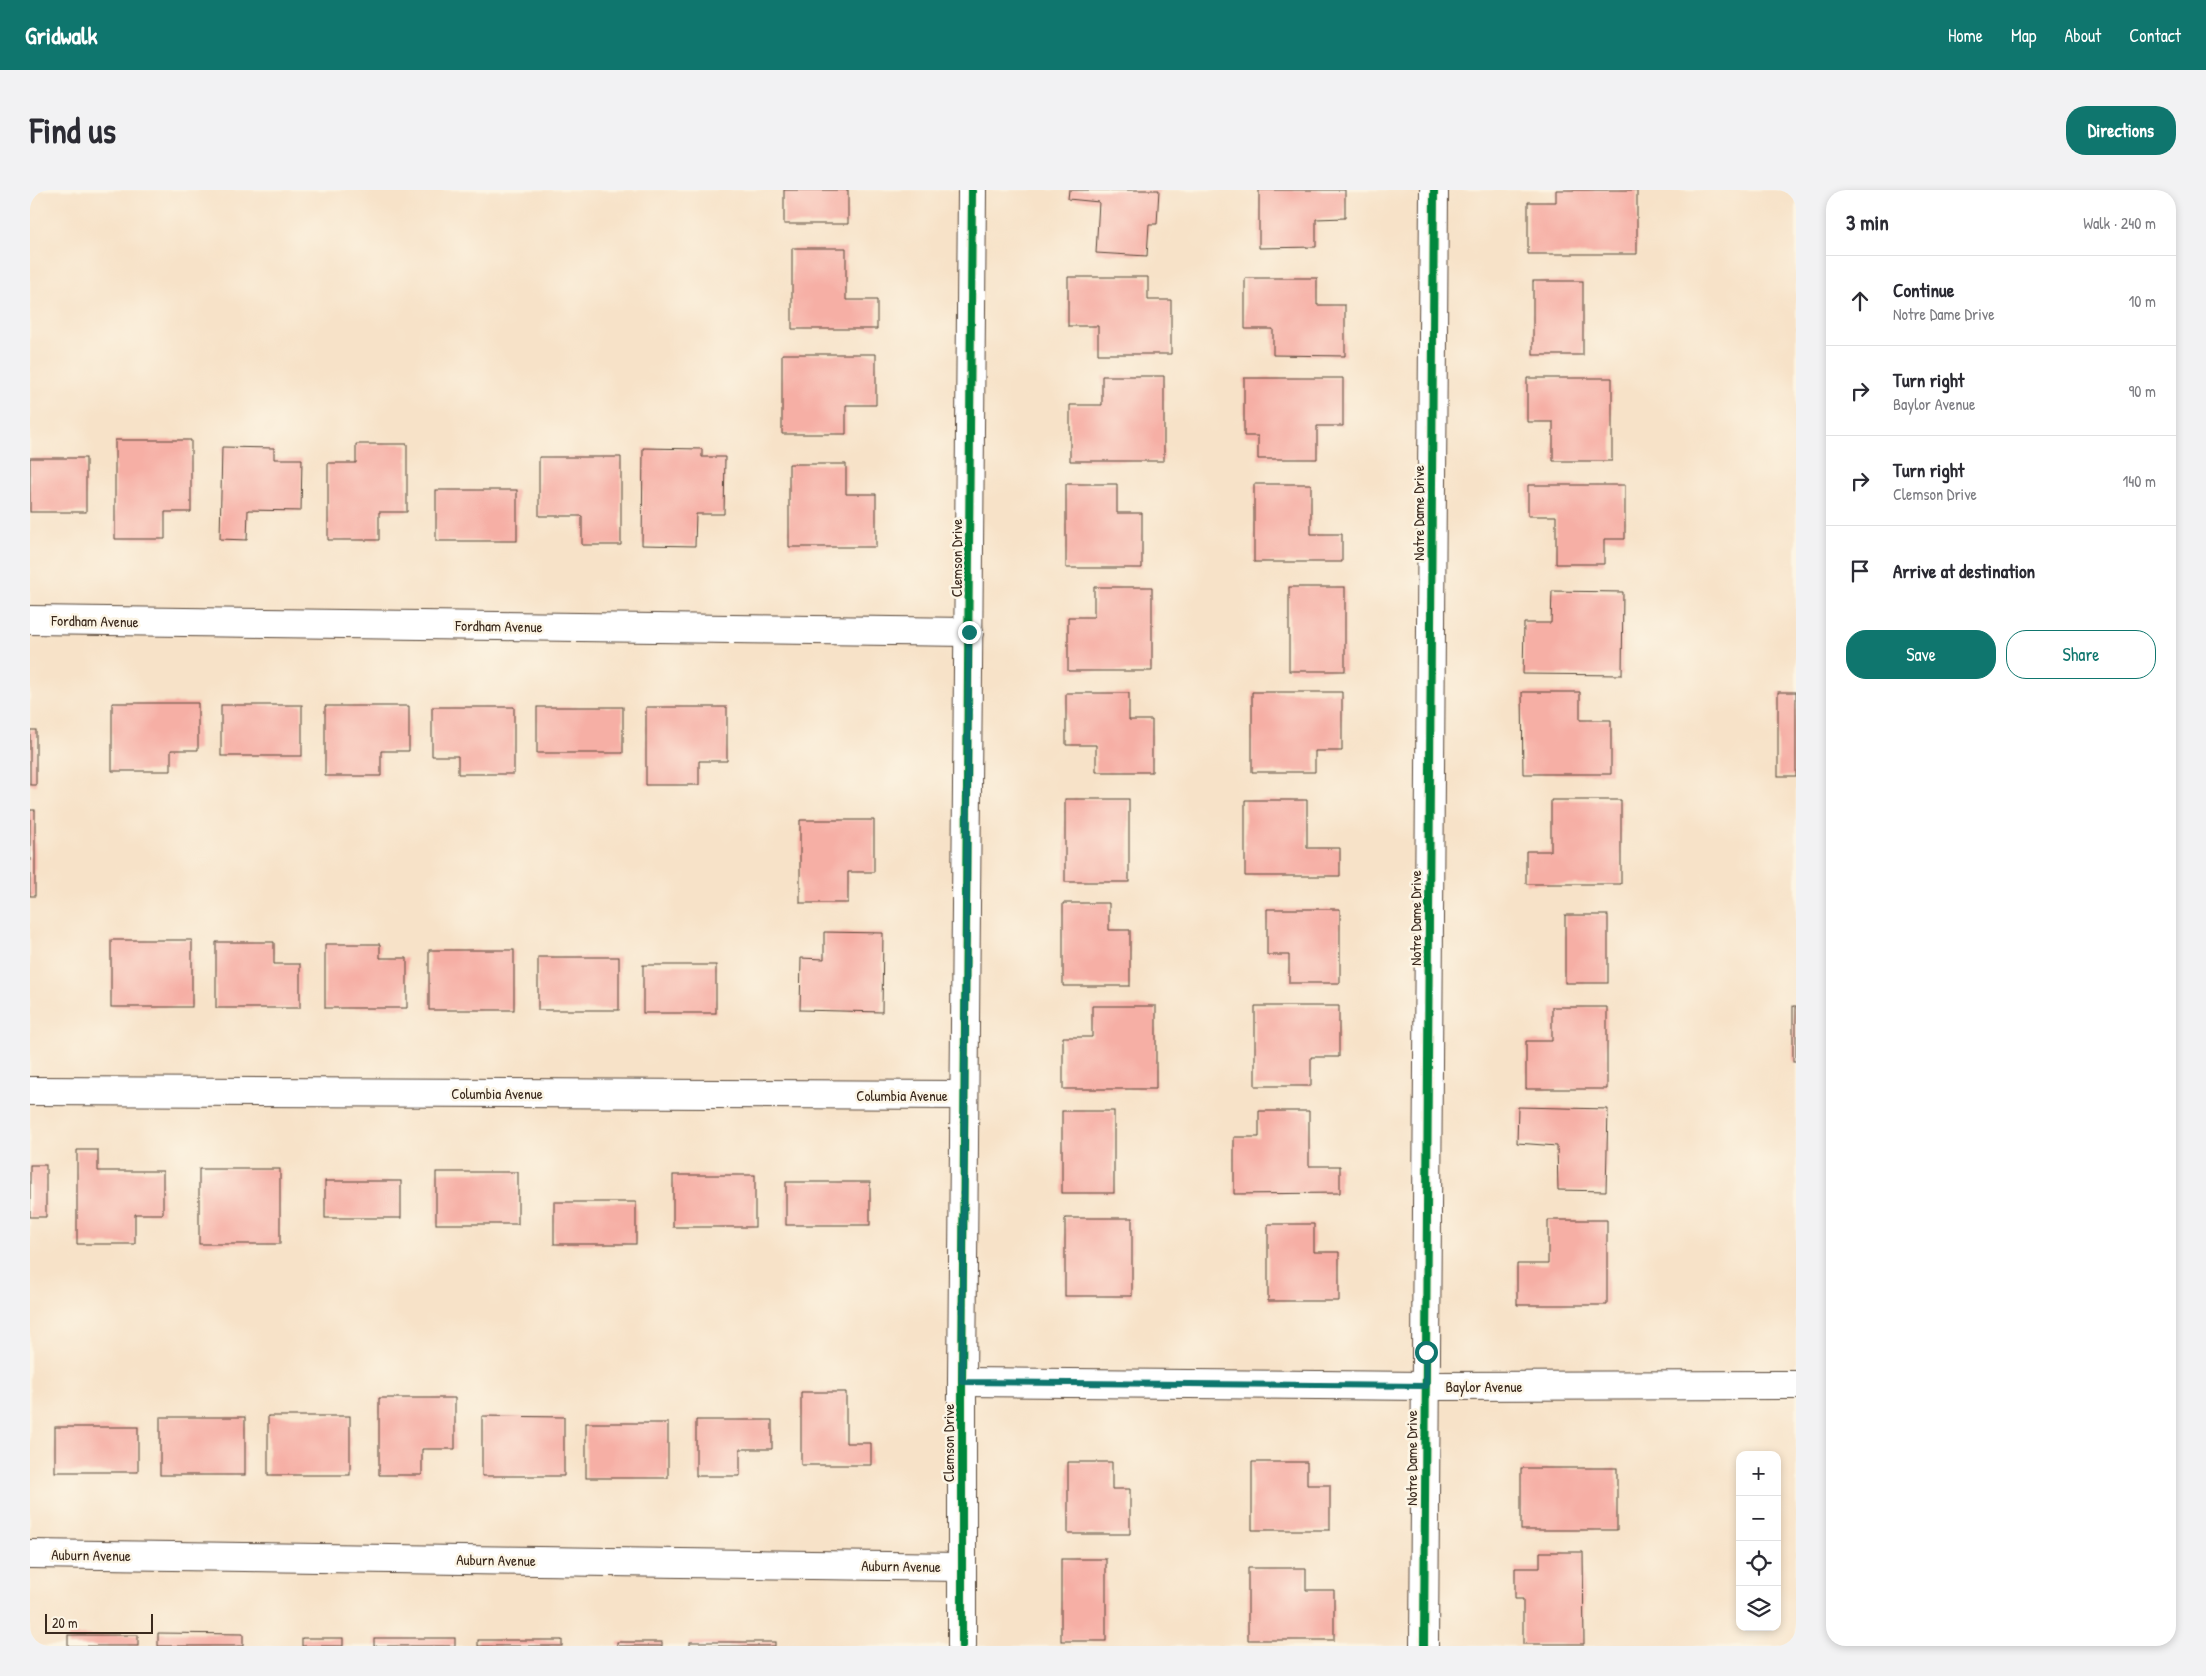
<!DOCTYPE html>
<meta charset="utf-8">
<style>
:root{--surface:#fff;--page:#f2f2f3;--text:#2b2b33;--muted:#7c7c81;--line:#e1e1e2;--accent:#0f766e}
body{margin:0;font-family:"Patrick Hand",sans-serif;background:var(--page);color:var(--text)}
.controls{position:absolute;right:15px;bottom:15px;display:grid;overflow:hidden;border-radius:10px;box-shadow:0 2px 8px #0003}
.controls button{width:45px;height:45px;display:grid;place-items:center;padding:0;border:0;border-bottom:1px solid var(--line);background:var(--surface);color:var(--text);font:25px sans-serif}
.scale{position:absolute;left:15px;bottom:12px;width:108px;box-sizing:border-box;padding-left:5px;border:2px solid #3b2a1e;border-top:0;font-size:14px;line-height:18px;white-space:nowrap;color:#3b2a1e;-webkit-text-stroke:4px #fcf5e5;paint-order:stroke}
.stop{position:absolute;width:15px;height:15px;margin:-11px;border:4px solid #0f766e;border-radius:50%;background:#fff}
.stop.end{background:#0f766e;border-color:#fff;box-shadow:0 1px 5px #0008}
.list{margin:0;padding:0;list-style:none}
h2{display:flex;justify-content:space-between;align-items:center;height:65px;margin:0;padding:0 20px;font-size:21px}
h2 small{font-size:16px;font-weight:400;color:var(--muted)}
.list li{display:grid;grid-template-columns:32px 1fr auto;gap:15px;align-items:center;box-sizing:border-box;height:90px;padding:0 20px;border-top:1px solid var(--line)}
.list b{display:block;font-size:19px;white-space:nowrap}
.list p{margin:0;font-size:16px;white-space:nowrap;color:var(--muted)}
.list em{font-size:16px;font-style:normal;color:var(--muted)}
.actions{display:flex;gap:10px;padding:15px 20px}
.actions a{flex:1;padding:11px 0;border:1px solid var(--accent);border-radius:20px;text-align:center;font-size:18px;color:var(--accent)}
.actions .main{background:var(--accent);color:#fff}
.icon{flex:none;width:28px;height:28px;fill:none;stroke:currentColor;stroke-width:2;stroke-linecap:round;stroke-linejoin:round}
.map{position:relative;flex:none;width:1766px;height:1456px;overflow:hidden;border-radius:20px}
header{display:flex;align-items:center;gap:30px;box-sizing:border-box;height:70px;padding:0 25px;background:var(--accent);color:#fff}
header strong{font-size:24px}
nav{display:flex;gap:28px;margin-inline-start:auto;font-size:18px}
.intro{display:flex;align-items:center;justify-content:space-between;box-sizing:border-box;height:120px;padding:0 30px}
h1{margin:0;font-size:35px}
.button{padding:12px 22px;border-radius:20px;background:var(--accent);color:#fff;font-size:18px;font-weight:700}
main{display:flex;gap:30px;padding:0 30px}
aside{flex:1;background:var(--surface);border-radius:20px;box-shadow:0 2px 8px #0003}
.map>svg:first-child{display:block}
</style>
<header>
<strong>Gridwalk</strong>
<nav><a>Home</a><a>Map</a><a>About</a><a>Contact</a></nav>
</header>
<div class="intro"><h1>Find us</h1><a class="button">Directions</a></div>
<main>
<div class="map">
<svg width="1766" height="1456" viewBox="0 0 1766 1456">
<rect width="100%" height="100%" fill="#fcf5e5"/>
<filter id="ink" filterUnits="userSpaceOnUse"><feTurbulence type="fractalNoise" baseFrequency=".02" numOctaves="2"/><feDisplacementMap in="SourceGraphic" scale="10" xChannelSelector="R" yChannelSelector="G"/><feConvolveMatrix kernelMatrix="1 2 1 2 8 2 1 2 1" color-interpolation-filters="sRGB"/></filter>
<filter id="wash" filterUnits="userSpaceOnUse"><feTurbulence type="fractalNoise" baseFrequency=".0096" numOctaves="4" result="noise"/><feDisplacementMap in="SourceGraphic" scale="20" xChannelSelector="R" yChannelSelector="G"/><feGaussianBlur stdDeviation="1.12" result="paint"/><feColorMatrix in="noise" values="0 0 0 0 0 0 0 0 0 0 0 0 0 0 0 0 0 1.4 0 .05"/><feComposite in="paint" operator="in"/></filter>
<g filter="url(#wash)">
<rect width="100%" height="100%" fill="#f7e2c8"/>
<g id="blocks">
<!-- building -->
<g fill="#f6afa5">
<rect x="754" y="0" width="64" height="34"/>
<path d="M 1039,0 L 1129,0 L 1127,34 L 1119,34 L 1117,66 L 1066,63 L 1069,12 L 1038,9 Z"/>
<path d="M 1229,0 L 1315,0 L 1315,28 L 1286,29 L 1286,57 L 1229,58 Z"/>
<path d="M 1526,0 L 1607,0 L 1607,64 L 1498,64 L 1498,12 L 1526,12 Z"/>
<path d="M 762,58 L 816,58 L 816,110 L 847,110 L 847,139 L 762,139 Z"/>
<path d="M 1038,87 L 1118,87 L 1118,110 L 1141,110 L 1141,164 L 1068,164 L 1068,136 L 1038,136 Z"/>
<path d="M 1215,88 L 1287,88 L 1287,115 L 1315,115 L 1315,166 L 1243,165 L 1243,139 L 1215,139 Z"/>
<rect x="1503" y="91" width="50" height="74"/>
<path d="M 752,164 L 846,164 L 846,215 L 816,215 L 816,244 L 752,244 Z"/>
<path d="M 1072,186 L 1134,186 L 1134,271 L 1040,271 L 1040,215 L 1072,215 Z"/>
<path d="M 1214,188 L 1313,188 L 1313,236 L 1287,236 L 1287,269 L 1228,269 L 1228,246 L 1214,246 Z"/>
<path d="M 1497,188 L 1582,188 L 1582,271 L 1523,271 L 1523,232 L 1497,232 Z"/>
<path d="M 85,250 L 161,250 L 161,322 L 135,322 L 135,349 L 85,349 Z"/>
<path d="M 326,254 L 377,254 L 377,322 L 349,322 L 349,350 L 298,350 L 298,273 L 326,273 Z"/>
<path d="M 192,257 L 244,258 L 244,269 L 272,269 L 271,321 L 218,320 L 217,350 L 190,349 Z"/>
<path d="M 613,258 L 672,259 L 672,267 L 695,267 L 694,324 L 666,324 L 665,356 L 612,355 Z"/>
<path d="M 509,267 L 591,267 L 591,355 L 552,355 L 552,326 L 509,326 Z"/>
<rect x="0" y="268" width="56" height="54"/>
<path d="M 759,274 L 816,274 L 816,304 L 846,304 L 846,357 L 759,357 Z"/>
<path d="M 1036,294 L 1087,294 L 1087,323 L 1112,323 L 1112,378 L 1036,378 Z"/>
<path d="M 1224,294 L 1281,294 L 1281,344 L 1312,344 L 1312,372 L 1224,372 Z"/>
<path d="M 1498,295 L 1595,295 L 1595,349 L 1574,349 L 1574,374 L 1526,374 L 1526,326 L 1498,326 Z"/>
<rect x="406" y="300" width="81" height="51"/>
<path d="M 1064,397 L 1122,397 L 1122,481 L 1038,481 L 1038,427 L 1064,427 Z"/>
<rect x="1259" y="397" width="56" height="84"/>
<path d="M 1522,401 L 1593,402 L 1592,485 L 1493,484 L 1494,433 L 1521,433 Z"/>
<path d="M 1222,502 L 1312,502 L 1312,561 L 1285,561 L 1285,582 L 1222,582 Z"/>
<path d="M 1492,502 L 1550,502 L 1550,530 L 1581,530 L 1581,584 L 1493,584 Z"/>
<rect x="1748" y="502" width="18" height="84"/>
<path d="M 1036,503 L 1099,503 L 1099,530 L 1122,530 L 1122,582 L 1066,582 L 1066,555 L 1036,555 Z"/>
<path d="M 82,513 L 168,513 L 168,560 L 141,560 L 141,581 L 82,581 Z"/>
<rect x="191" y="515" width="81" height="51"/>
<path d="M 295,516 L 379,516 L 379,561 L 351,561 L 351,586 L 295,586 Z"/>
<path d="M 402,517 L 484,517 L 484,584 L 428,584 L 428,566 L 402,566 Z"/>
<rect x="507" y="517" width="86" height="46"/>
<path d="M 616,517 L 697,517 L 697,571 L 669,571 L 669,595 L 616,595 Z"/>
<rect x="0" y="540" width="6" height="55"/>
<rect x="1035" y="609" width="64" height="83"/>
<path d="M 1215,610 L 1277,610 L 1277,658 L 1310,658 L 1310,686 L 1215,686 Z"/>
<path d="M 1521,610 L 1591,610 L 1591,694 L 1496,694 L 1496,661 L 1521,661 Z"/>
<rect x="0" y="620" width="5" height="86"/>
<path d="M 770,630 L 844,630 L 844,682 L 818,682 L 818,713 L 770,713 Z"/>
<path d="M 1033,713 L 1079,713 L 1079,740 L 1100,740 L 1100,796 L 1033,796 Z"/>
<path d="M 1237,719 L 1310,719 L 1310,793 L 1259,793 L 1259,765 L 1237,765 Z"/>
<rect x="1535" y="725" width="43" height="68"/>
<path d="M 794,742 L 853,743 L 852,822 L 770,820 L 771,768 L 794,769 Z"/>
<rect x="81" y="750" width="81" height="67"/>
<path d="M 186,752 L 244,752 L 244,774 L 270,774 L 270,818 L 186,818 Z"/>
<path d="M 295,754 L 350,754 L 350,768 L 377,768 L 377,818 L 295,818 Z"/>
<rect x="399" y="760" width="85" height="60"/>
<rect x="508" y="767" width="81" height="53"/>
<rect x="613" y="775" width="73" height="48"/>
<path d="M 1062,816 L 1126,816 L 1126,899 L 1033,899 L 1033,847 L 1062,847 Z"/>
<path d="M 1225,816 L 1309,816 L 1309,867 L 1281,867 L 1281,896 L 1225,896 Z"/>
<rect x="1763" y="816" width="3" height="56"/>
<path d="M 1522,817 L 1577,817 L 1577,899 L 1496,899 L 1496,851 L 1522,851 Z"/>
<path d="M 1488,917 L 1578,919 L 1576,1001 L 1528,1000 L 1527,956 L 1487,953 Z"/>
<rect x="1032" y="921" width="52" height="82"/>
<path d="M 1229,921 L 1279,921 L 1279,976 L 1310,976 L 1310,1003 L 1204,1004 L 1204,947 L 1229,947 Z"/>
<path d="M 47,960 L 68,960 L 68,981 L 133,981 L 133,1024 L 105,1024 L 105,1054 L 47,1054 Z"/>
<rect x="0" y="975" width="16" height="52"/>
<rect x="169" y="979" width="81" height="75"/>
<rect x="406" y="982" width="82" height="52"/>
<rect x="643" y="985" width="82" height="52"/>
<rect x="295" y="991" width="76" height="37"/>
<rect x="756" y="992" width="84" height="43"/>
<rect x="524" y="1012" width="82" height="42"/>
<rect x="1035" y="1028" width="67" height="78"/>
<path d="M 1518,1030 L 1577,1030 L 1577,1115 L 1487,1115 L 1487,1074 L 1518,1074 Z"/>
<path d="M 1238,1034 L 1284,1034 L 1284,1062 L 1309,1062 L 1309,1111 L 1238,1111 Z"/>
<path d="M 771,1202 L 816,1202 L 816,1253 L 841,1253 L 841,1275 L 771,1275 Z"/>
<path d="M 349,1208 L 425,1208 L 425,1259 L 392,1259 L 392,1285 L 349,1285 Z"/>
<rect x="238" y="1226" width="82" height="59"/>
<path d="M 452,1226 L 534,1227 L 534,1286 L 452,1286 Z"/>
<rect x="130" y="1227" width="85" height="58"/>
<path d="M 666,1230 L 742,1230 L 742,1259 L 710,1259 L 710,1286 L 666,1286 Z"/>
<rect x="556" y="1233" width="82" height="55"/>
<rect x="25" y="1237" width="83" height="45"/>
<path d="M 1038,1272 L 1082,1272 L 1082,1299 L 1100,1299 L 1100,1344 L 1038,1344 Z"/>
<path d="M 1222,1272 L 1277,1272 L 1277,1295 L 1300,1295 L 1300,1340 L 1222,1340 Z"/>
<rect x="1491" y="1278" width="96" height="62"/>
<path d="M 1510,1362 L 1553,1362 L 1554,1454 L 1493,1454 L 1493,1409 L 1485,1409 L 1485,1378 L 1510,1378 Z"/>
<rect x="1031" y="1369" width="45" height="82"/>
<path d="M 1218,1378 L 1276,1378 L 1276,1400 L 1304,1400 L 1304,1450 L 1218,1450 Z"/>
<path d="M 128,1443 L 213,1444 L 213,1456 L 128,1456 Z"/>
<rect x="38" y="1445" width="70" height="11"/>
<rect x="272" y="1448" width="41" height="8"/>
<rect x="344" y="1448" width="81" height="8"/>
<rect x="448" y="1450" width="84" height="6"/>
<rect x="587" y="1452" width="45" height="4"/>
<rect x="660" y="1452" width="85" height="4"/>
</g>
</g>
</g>
<g filter="url(#ink)">
<use href="#blocks" fill-opacity="0" stroke="#574638" stroke-width="1"/>
<g fill="none" stroke-linecap="round" stroke-linejoin="round">
<!-- street casing -->
<g stroke="#574638" stroke-width="30">
<g id="street">
<path d="M 0,430 L 939,442"/>
<path d="M 0,901 L 934,905"/>
<path d="M 932,1192 L 1396,1196 L 1766,1195"/>
<path d="M 0,1364 L 932,1377"/>
<path d="M 932,1456 L 932,1192 L 942,0"/>
<path d="M 1394,1456 L 1404,0"/>
</g>
</g>
<!-- street -->
<use href="#street" stroke="#fff" stroke-width="28"/>
<!-- cycleway casing -->
<g stroke="#fcf5e5" stroke-width="11">
<g id="cycleway">
<path d="M 932,1456 L 932,1192 L 942,0"/>
<path d="M 1394,1456 L 1404,0"/>
</g>
</g>
<!-- cycleway -->
<use href="#cycleway" stroke="#00873e" stroke-width="8"/>
</g>
</g>
<g fill="none" stroke-linecap="round" stroke-linejoin="round" filter="url(#ink)">
<!-- route -->
<path stroke="#0f766e" stroke-width="6" d="M 939,442 L 932,1192 L 1396,1196 L 1396,1162"/>
</g>
<g text-anchor="middle" dominant-baseline="central" stroke-width="5" stroke-linejoin="round" paint-order="stroke">
<!-- street labels -->
<g font-size="15" fill="#3b2a1e" stroke="#fcf5e5">
<text transform="translate(1388 323) rotate(-90)">Notre Dame Drive</text>
<text transform="translate(926 368) rotate(-90)">Clemson Drive</text>
<text transform="translate(65 431) rotate(1)">Fordham Avenue</text>
<text transform="translate(469 436) rotate(1)">Fordham Avenue</text>
<text transform="translate(1385 728) rotate(-90)">Notre Dame Drive</text>
<text x="467" y="903">Columbia Avenue</text>
<text x="872" y="905">Columbia Avenue</text>
<text x="1454" y="1196">Baylor Avenue</text>
<text transform="translate(918 1253) rotate(-90)">Clemson Drive</text>
<text transform="translate(1381 1268) rotate(-90)">Notre Dame Drive</text>
<text transform="translate(61 1365) rotate(1)">Auburn Avenue</text>
<text transform="translate(466 1370) rotate(1)">Auburn Avenue</text>
<text transform="translate(871 1376) rotate(1)">Auburn Avenue</text>
</g>
</g>
</svg>
<div class="controls">
<button>+</button>
<button>−</button>
<button><svg class="icon" aria-label="locate" viewBox="0 0 24 24"><circle cx="12" cy="12" r="6"/><path d="M12 2v4M12 18v4M2 12h4M18 12h4"/></svg></button>
<button><svg class="icon" aria-label="layers" viewBox="0 0 24 24"><path d="M12 4l9 5-9 5-9-5zM3 14l9 5 9-5"/></svg></button>
</div>
<div class="scale">20 m</div>
<div class="stop" style="left:1396px;top:1162px"></div>
<div class="stop end" style="left:939px;top:442px"></div>
</div>
<aside>
<h2>3 min<small>Walk · 240 m</small></h2>
<ul class="list">
<li><svg class="icon" aria-label="ahead" viewBox="0 0 24 24"><path d="M12 20V5M6 11l6-6 6 6"/></svg><div><b>Continue</b><p>Notre Dame Drive</p></div><em>10 m</em></li>
<li><svg class="icon" aria-label="right" viewBox="0 0 24 24"><path d="M7 20v-9h11M14 6l5 5-5 5"/></svg><div><b>Turn right</b><p>Baylor Avenue</p></div><em>90 m</em></li>
<li><svg class="icon" aria-label="right" viewBox="0 0 24 24"><path d="M7 20v-9h11M14 6l5 5-5 5"/></svg><div><b>Turn right</b><p>Clemson Drive</p></div><em>140 m</em></li>
<li><svg class="icon" aria-label="arrive" viewBox="0 0 24 24"><path d="M6 21V4h12l-3 4 3 4H6"/></svg><div><b>Arrive at destination</b></div></li>
</ul>
<div class="actions"><a class="main">Save</a><a>Share</a></div>
</aside>
</main>
